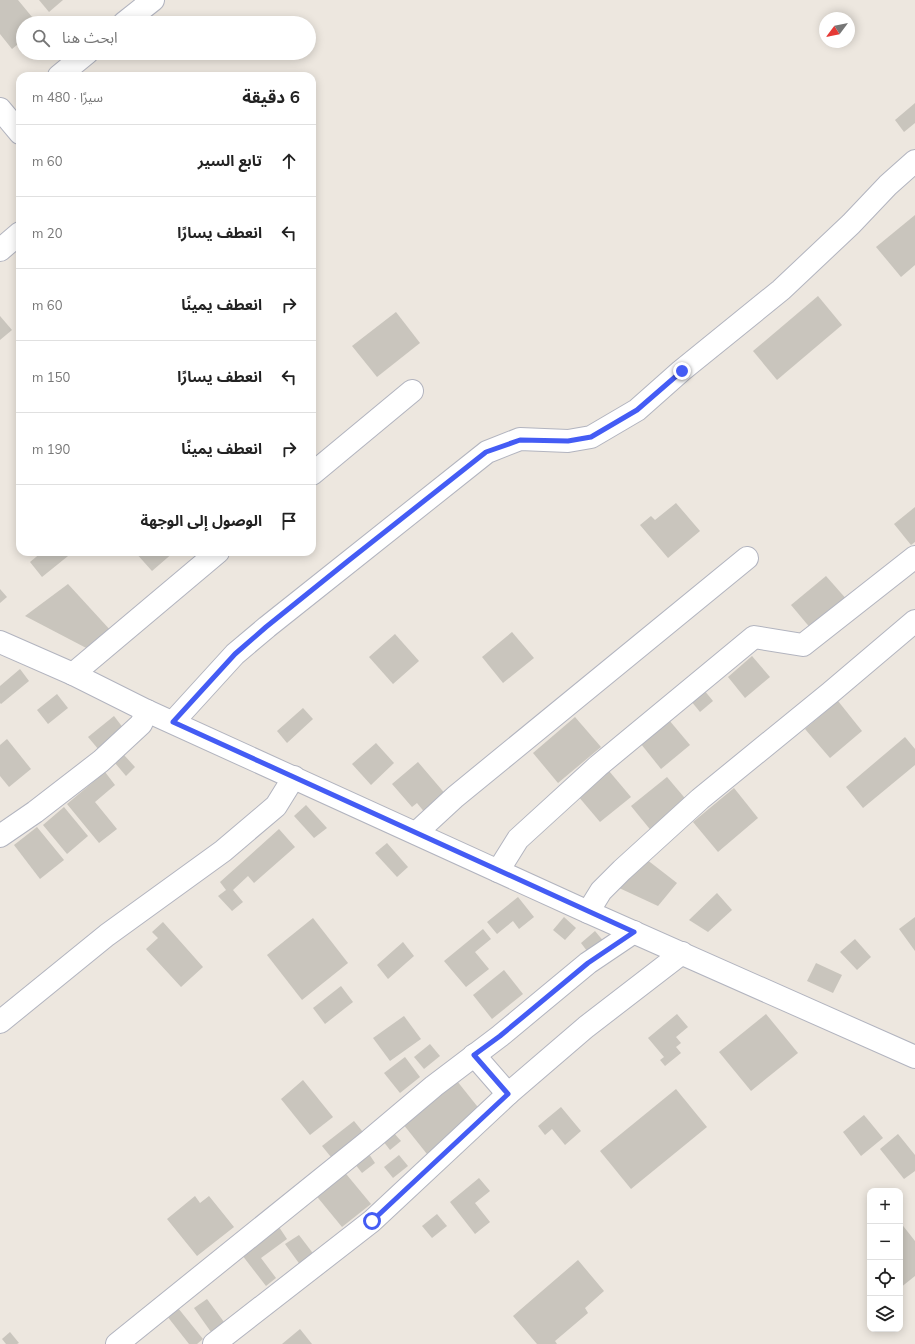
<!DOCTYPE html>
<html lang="ar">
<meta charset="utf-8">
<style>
:root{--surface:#fff;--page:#f6f6f6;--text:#222;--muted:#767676;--line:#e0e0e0}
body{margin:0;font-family:Mulish,"Noto Sans Arabic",sans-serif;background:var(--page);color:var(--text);direction:rtl}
.controls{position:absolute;right:12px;bottom:12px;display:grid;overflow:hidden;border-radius:8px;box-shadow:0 2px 10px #0003}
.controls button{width:36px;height:36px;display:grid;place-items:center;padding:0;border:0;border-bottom:1px solid var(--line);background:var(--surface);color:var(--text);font:20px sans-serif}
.compass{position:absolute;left:819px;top:12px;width:36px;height:36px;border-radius:50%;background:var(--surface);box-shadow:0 2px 10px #0003;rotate:238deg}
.stop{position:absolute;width:12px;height:12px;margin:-9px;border:3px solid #445cf4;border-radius:50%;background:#fff}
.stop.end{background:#445cf4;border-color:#fff;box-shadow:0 1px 4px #0008}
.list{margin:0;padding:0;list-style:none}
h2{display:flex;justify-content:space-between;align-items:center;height:52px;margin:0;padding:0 16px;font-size:17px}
h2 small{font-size:13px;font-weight:400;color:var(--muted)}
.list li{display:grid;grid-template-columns:26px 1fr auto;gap:12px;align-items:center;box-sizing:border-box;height:72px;padding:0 16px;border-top:1px solid var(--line)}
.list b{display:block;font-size:15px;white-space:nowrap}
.list em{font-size:13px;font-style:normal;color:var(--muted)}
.icon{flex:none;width:22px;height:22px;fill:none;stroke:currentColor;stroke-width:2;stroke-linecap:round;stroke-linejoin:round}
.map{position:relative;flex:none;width:915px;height:1344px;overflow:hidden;direction:ltr}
.search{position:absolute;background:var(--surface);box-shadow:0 2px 10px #0003;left:16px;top:16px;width:300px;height:44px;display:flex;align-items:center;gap:10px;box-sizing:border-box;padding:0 14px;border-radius:22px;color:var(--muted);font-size:15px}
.panel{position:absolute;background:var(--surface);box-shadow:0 2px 10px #0003;left:16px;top:72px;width:300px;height:484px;border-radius:12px;direction:rtl}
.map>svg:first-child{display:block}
</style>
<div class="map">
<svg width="915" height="1344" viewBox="0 0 915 1344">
<rect width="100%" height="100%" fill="#ede7df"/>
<!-- building -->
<g fill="#c9c5bd">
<path d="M 0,0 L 18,0 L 37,23 L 23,23 L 23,40 L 12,49 L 0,34 Z"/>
<path d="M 39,0 L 63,0 L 49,12 Z"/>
<path d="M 915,103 L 915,123 L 904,132 L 895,120 Z"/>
<path d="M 915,215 L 915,265 L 901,277 L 876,247 Z"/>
<path d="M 818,296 L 842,325 L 777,380 L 753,351 Z"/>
<path d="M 396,312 L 420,343 L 377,377 L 352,346 Z"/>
<path d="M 0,316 L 12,330 L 0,340 Z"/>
<path d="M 676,503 L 700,531 L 668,558 L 640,525 L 651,516 L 655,520 Z"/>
<path d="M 915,507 L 915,542 L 911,545 L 894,524 Z"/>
<path d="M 42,552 L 73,552 L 42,577 L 30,562 Z"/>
<path d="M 135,552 L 174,552 L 152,571 Z"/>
<path d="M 826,576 L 848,601 L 812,630 L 791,605 Z"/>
<path d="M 68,584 L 112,632 L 92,651 L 25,616 Z"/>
<path d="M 0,589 L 7,597 L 0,603 Z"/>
<path d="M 512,632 L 534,658 L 503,683 L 482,657 Z"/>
<path d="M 395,634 L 419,661 L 393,684 L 369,657 Z"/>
<path d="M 752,656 L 770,677 L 745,698 L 728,677 Z"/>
<path d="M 20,669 L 29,681 L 1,704 L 0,703 L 0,686 Z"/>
<path d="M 704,690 L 713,701 L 700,712 L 691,701 Z"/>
<path d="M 57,694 L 68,708 L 48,724 L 37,710 Z"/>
<path d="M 838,701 L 862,731 L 830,758 L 805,729 Z"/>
<path d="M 303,708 L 313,719 L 287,743 L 277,731 Z"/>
<path d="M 114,716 L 124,729 L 99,750 L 88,737 Z"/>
<path d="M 575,717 L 601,747 L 558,783 L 533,753 Z"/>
<path d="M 669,720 L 690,745 L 661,769 L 641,744 Z"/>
<path d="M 905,737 L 915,749 L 915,765 L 863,808 L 846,787 Z"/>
<path d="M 7,739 L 31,769 L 9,787 L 0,776 L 0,745 Z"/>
<path d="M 376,743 L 394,763 L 371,785 L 352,764 Z"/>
<path d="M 124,755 L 135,767 L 126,776 L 115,763 Z"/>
<path d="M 418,762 L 447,796 L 426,814 L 417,803 L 412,807 L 392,784 Z"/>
<path d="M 609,771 L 631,797 L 600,822 L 578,796 Z"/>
<path d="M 105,772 L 115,785 L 95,802 L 117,829 L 99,843 L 67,804 Z"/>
<path d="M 667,777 L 689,803 L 653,833 L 631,806 Z"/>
<path d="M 734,788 L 758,818 L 718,852 L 693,822 Z"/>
<path d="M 306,805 L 327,828 L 314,838 L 294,816 Z"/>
<path d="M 64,807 L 88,836 L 67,854 L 43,825 Z"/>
<path d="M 37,827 L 64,860 L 40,879 L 14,845 Z"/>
<path d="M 279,829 L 295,847 L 254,883 L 248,876 L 233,890 L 243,902 L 232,911 L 218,896 L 226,890 L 220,882 Z"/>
<path d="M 387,843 L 408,867 L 397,877 L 375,853 Z"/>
<path d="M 646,859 L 677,883 L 658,906 L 617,887 Z"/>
<path d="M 717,893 L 732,910 L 708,932 L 689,920 Z"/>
<path d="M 518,897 L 534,917 L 519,929 L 513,921 L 497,934 L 487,922 Z"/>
<path d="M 564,917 L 576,928 L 565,940 L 553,930 Z"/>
<path d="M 915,917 L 915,951 L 899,929 Z"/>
<path d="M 313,918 L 348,963 L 302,1000 L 267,955 Z"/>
<path d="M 163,922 L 203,967 L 181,987 L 146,949 L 158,938 L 152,932 Z"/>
<path d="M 483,929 L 491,939 L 475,952 L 489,969 L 466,987 L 444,961 Z"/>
<path d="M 595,931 L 605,943 L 590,955 L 581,943 Z"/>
<path d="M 855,939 L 871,957 L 857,970 L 840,952 Z"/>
<path d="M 403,942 L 414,956 L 388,979 L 377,965 Z"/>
<path d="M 816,963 L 842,975 L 833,993 L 807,981 Z"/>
<path d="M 504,970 L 523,994 L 492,1019 L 473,995 Z"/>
<path d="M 341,986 L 353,1002 L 325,1024 L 313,1008 Z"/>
<path d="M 677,1014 L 688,1027 L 676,1037 L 681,1043 L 676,1047 L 681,1053 L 665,1066 L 660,1060 L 664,1057 L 648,1038 Z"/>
<path d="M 766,1014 L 798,1053 L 751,1091 L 719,1052 Z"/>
<path d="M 404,1016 L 421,1039 L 390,1061 L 373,1038 Z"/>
<path d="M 430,1044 L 440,1056 L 424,1069 L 414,1057 Z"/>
<path d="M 405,1057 L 420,1077 L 400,1093 L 384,1073 Z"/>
<path d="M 303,1080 L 333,1117 L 310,1135 L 281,1099 Z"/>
<path d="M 457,1081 L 481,1111 L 427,1154 L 403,1124 Z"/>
<path d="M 676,1089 L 707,1127 L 631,1189 L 600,1151 Z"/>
<path d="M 561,1107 L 581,1131 L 565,1145 L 552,1129 L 545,1135 L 538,1126 Z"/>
<path d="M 864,1115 L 883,1138 L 861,1156 L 843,1132 Z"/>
<path d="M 354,1121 L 367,1137 L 335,1162 L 322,1146 Z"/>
<path d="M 393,1132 L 401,1141 L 390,1150 L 383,1141 Z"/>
<path d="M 898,1134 L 915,1155 L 915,1171 L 904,1179 L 880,1149 Z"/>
<path d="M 369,1154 L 375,1163 L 362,1173 L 355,1164 Z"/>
<path d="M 399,1155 L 408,1166 L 393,1178 L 384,1167 Z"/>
<path d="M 342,1169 L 371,1204 L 342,1227 L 314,1193 Z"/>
<path d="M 479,1178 L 490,1191 L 475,1203 L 490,1222 L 475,1234 L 450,1202 Z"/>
<path d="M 195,1196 L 200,1203 L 209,1196 L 234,1227 L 197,1256 L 167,1219 Z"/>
<path d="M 437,1214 L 447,1226 L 432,1238 L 422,1226 Z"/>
<path d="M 900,1222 L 915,1241 L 915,1276 L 900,1288 Z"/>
<path d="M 279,1227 L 287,1239 L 261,1258 L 276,1278 L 266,1286 L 242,1255 Z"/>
<path d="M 299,1235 L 315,1256 L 301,1266 L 285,1244 Z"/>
<path d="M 578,1260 L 604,1291 L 585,1308 L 588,1313 L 555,1341 L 557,1344 L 537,1344 L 513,1316 Z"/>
<path d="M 207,1299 L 224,1322 L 211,1332 L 194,1308 Z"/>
<path d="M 178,1308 L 203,1339 L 197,1344 L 189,1344 L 167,1316 Z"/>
<path d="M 300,1329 L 312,1344 L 282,1344 Z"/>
<path d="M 10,1332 L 19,1343 L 17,1344 L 6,1344 L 2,1339 Z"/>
</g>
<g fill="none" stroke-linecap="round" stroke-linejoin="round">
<!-- minor casing -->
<g stroke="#b2b4bf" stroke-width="24">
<g id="minor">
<path d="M 124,23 L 153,0"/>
<path d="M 59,76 L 87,53"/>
<path d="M 0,109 L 20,133"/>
<path d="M 0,250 L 20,233"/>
<path d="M 312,474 L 412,391"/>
<path d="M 73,674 L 218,552"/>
<path d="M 173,722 L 235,654 L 267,627 L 487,452 L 520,439 L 568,441 L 591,437 L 637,410 L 681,371 L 781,290 L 851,224 L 888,185 L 915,161"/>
<path d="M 416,833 L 455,797 L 747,558"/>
<path d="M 0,836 L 35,812 L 101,761 L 141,724 L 147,711"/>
<path d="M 498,871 L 518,839 L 598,766 L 754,637 L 803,645 L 915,557"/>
<path d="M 588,912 L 601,891 L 622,870 L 700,799 L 830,693 L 915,621"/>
<path d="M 0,1022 L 107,935 L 223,851 L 276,806 L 294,777"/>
<path d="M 474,1055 L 508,1094"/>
<path d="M 117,1344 L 370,1140 L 434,1086 L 500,1036 L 588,963 L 634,932"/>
<path d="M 214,1344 L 372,1221 L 508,1094 L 586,1027 L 682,953"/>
</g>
</g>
<!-- tertiary casing -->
<g stroke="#b2b4bf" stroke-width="24">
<path id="tertiary" d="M 0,642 L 73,674 L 147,711 L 588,912 L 915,1057"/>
</g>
<!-- minor -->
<use href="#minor" stroke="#fff" stroke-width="22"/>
<!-- tertiary -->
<use href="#tertiary" stroke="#fff" stroke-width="22"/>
</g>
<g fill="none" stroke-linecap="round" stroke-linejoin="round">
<!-- route -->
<path stroke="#445cf4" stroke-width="5" d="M 372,1221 L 508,1094 L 474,1055 L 500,1036 L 588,963 L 634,932 L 173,722 L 235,654 L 266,627 L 348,561 L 486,452 L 520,440 L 568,441 L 591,437 L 637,410 L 682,371"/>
</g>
</svg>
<div class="controls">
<button>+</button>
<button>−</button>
<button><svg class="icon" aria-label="locate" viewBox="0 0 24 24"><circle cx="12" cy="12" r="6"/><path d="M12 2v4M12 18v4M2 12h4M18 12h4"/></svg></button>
<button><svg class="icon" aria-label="layers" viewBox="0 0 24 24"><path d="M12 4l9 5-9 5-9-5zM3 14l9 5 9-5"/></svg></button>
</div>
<svg class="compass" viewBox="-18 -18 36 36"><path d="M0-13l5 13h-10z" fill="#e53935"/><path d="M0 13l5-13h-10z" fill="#767676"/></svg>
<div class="stop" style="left:372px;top:1221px"></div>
<div class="stop end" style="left:682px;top:371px"></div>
<div class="search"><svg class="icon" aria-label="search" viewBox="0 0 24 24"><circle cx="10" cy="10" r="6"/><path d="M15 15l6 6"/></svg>ابحث هنا</div>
<section class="panel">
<h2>6 دقيقة<small>سيرًا · 480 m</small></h2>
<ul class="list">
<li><svg class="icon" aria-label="ahead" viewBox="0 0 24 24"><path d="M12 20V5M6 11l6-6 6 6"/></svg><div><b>تابع السير</b></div><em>60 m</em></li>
<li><svg class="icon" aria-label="left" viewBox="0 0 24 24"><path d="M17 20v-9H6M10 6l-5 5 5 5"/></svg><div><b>انعطف يسارًا</b></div><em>20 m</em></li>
<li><svg class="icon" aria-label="right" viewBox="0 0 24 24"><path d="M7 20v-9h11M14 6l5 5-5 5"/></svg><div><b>انعطف يمينًا</b></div><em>60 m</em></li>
<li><svg class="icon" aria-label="left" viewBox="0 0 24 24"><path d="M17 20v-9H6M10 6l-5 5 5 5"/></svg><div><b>انعطف يسارًا</b></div><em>150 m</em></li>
<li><svg class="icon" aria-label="right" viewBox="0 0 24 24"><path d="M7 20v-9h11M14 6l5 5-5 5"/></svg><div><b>انعطف يمينًا</b></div><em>190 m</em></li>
<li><svg class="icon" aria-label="arrive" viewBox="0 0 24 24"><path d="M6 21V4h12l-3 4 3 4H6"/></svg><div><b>الوصول إلى الوجهة</b></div></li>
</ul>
</section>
</div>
